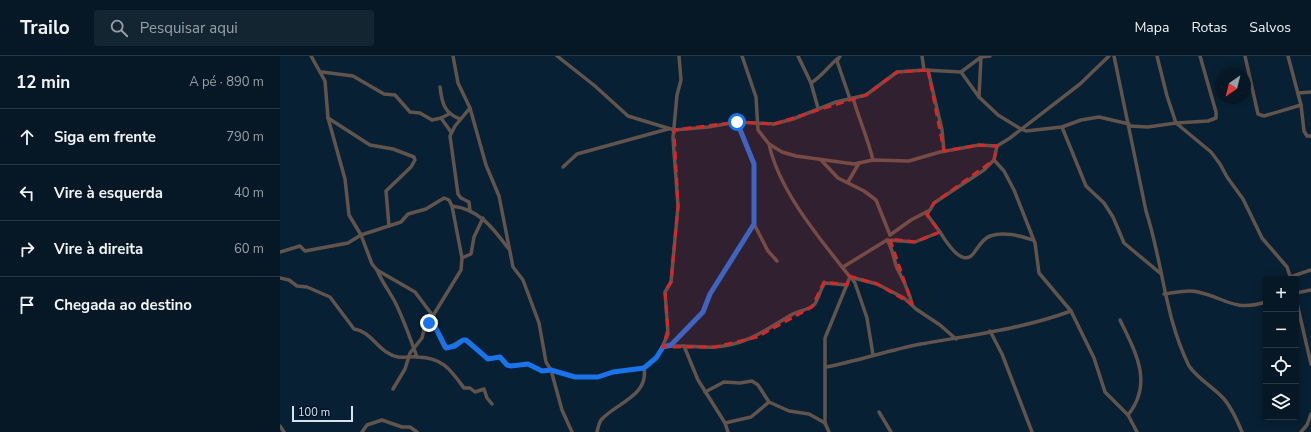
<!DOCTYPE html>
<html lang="pt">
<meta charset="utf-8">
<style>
:root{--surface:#061826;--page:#142532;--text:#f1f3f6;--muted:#98a0a7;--line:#273743}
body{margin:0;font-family:"Nunito Sans",sans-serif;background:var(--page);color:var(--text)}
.controls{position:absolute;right:12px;bottom:12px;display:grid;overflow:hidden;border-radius:4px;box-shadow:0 2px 10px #0003}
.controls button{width:36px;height:36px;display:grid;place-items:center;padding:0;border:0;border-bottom:1px solid var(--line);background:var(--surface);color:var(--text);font:20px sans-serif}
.compass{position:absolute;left:935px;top:12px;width:36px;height:36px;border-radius:50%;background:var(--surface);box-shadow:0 2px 10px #0003;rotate:215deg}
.scale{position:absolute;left:12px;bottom:10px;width:61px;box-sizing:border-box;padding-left:4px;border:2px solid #d4e3f0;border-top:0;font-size:11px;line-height:14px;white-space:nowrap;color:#d4e3f0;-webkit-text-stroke:3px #011629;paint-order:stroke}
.stop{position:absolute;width:12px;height:12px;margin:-9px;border:3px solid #1a73e8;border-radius:50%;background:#fff}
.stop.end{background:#1a73e8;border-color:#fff;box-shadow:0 1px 4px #0008}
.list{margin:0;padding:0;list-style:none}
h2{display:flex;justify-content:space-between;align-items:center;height:52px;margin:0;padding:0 16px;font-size:17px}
h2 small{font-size:13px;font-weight:400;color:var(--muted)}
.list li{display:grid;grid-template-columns:26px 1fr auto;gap:12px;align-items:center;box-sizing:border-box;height:56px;padding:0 16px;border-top:1px solid var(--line)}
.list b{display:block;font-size:15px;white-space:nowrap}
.list em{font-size:13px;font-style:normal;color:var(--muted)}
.icon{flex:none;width:22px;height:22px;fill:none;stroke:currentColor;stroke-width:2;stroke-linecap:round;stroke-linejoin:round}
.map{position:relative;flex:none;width:1031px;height:376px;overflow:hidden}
header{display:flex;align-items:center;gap:24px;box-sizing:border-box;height:56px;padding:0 20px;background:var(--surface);border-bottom:1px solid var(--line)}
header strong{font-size:19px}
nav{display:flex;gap:22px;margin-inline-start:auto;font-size:14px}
.search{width:280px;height:36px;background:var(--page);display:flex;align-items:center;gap:10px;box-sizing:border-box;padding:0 14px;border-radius:4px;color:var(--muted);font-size:15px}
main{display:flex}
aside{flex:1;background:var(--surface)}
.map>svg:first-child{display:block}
</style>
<header>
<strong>Trailo</strong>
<div class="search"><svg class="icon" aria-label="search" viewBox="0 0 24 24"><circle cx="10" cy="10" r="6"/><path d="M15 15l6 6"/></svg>Pesquisar aqui</div>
<nav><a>Mapa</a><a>Rotas</a><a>Salvos</a></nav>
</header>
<main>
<aside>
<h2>12 min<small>A pé · 890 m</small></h2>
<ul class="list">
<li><svg class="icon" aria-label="ahead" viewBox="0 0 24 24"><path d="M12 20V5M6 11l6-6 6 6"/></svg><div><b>Siga em frente</b></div><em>790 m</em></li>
<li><svg class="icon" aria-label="left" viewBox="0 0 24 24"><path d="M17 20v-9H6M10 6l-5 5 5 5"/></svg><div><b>Vire à esquerda</b></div><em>40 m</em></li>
<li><svg class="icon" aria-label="right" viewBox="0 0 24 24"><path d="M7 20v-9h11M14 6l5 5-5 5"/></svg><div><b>Vire à direita</b></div><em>60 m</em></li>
<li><svg class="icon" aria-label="arrive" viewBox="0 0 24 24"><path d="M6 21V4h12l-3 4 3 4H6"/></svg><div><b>Chegada ao destino</b></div></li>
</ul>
</aside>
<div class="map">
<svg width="1031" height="376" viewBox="0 0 1031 376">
<rect width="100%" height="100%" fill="#082033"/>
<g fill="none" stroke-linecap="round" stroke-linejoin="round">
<!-- minor -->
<g stroke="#61544c" stroke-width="3.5">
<path d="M 31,0 L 45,25 L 48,62 L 65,123 L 69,159 L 81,179 L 92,208 L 97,214 L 135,236 L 153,260"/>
<path d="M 173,0 L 178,27 L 190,52 L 206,109 L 219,140 L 233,211 L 243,224 L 259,267 L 266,306 L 271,314 L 282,354 L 292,376"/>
<path d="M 277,0 L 315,30 L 348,60 L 394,74 L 428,71 L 457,66 L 494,68 L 513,63 L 556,46 L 586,39 L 617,16 L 644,14 L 681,16 L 699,41 L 718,59 L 741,73 L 746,75 L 782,71 L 801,64 L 819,61 L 849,68"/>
<path d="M 462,0 L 476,41 L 478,74 L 489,88 L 502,96 L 516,100 L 574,108 L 593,104 L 629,105 L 660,96 L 699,89 L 717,90 L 730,82 L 800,28 L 829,0"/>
<path d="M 518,0 L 531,27 L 538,52"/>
<path d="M 560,0 L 557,5 L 570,43"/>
<path d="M 642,0 L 644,14"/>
<path d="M 834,0 L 866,155 C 883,207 884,259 909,310 C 918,323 933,331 944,343 C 952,352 957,364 962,376"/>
<path d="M 877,0 L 887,40 L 896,67 L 928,65 L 936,62 L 936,56 L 920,0"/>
<path d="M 965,0 L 978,58 L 984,60 L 1021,49"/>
<path d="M 1008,0 L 1021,49 L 1024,75 L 1027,80 L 1031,80"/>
<path d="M 648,14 L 662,74 L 664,95"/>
<path d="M 42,16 L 73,20 L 104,38 L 115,39 L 130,56 L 140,57 L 152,64 L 161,62"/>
<path d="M 681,16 L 701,1 L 710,0"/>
<path d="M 531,27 C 541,21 548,11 557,3"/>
<path d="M 160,31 C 162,47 164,57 180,63"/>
<path d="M 1018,37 L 1031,36"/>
<path d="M 699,41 L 701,0"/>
<path d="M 573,42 C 579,63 588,83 593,104"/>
<path d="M 190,52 L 175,70 L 170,80 L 178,138 L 181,142 L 189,146 L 190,155"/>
<path d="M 169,58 L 161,62 L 171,76"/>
<path d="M 48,62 L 90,89 L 113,93 L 134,101 L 135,104 L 131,111 L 106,135 L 109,170"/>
<path d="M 849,70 L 868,71 L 896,67 L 931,96 L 940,108 L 947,121 L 963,143 L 982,182 L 1007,211 L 1011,223"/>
<path d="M 782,71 L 806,130 L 824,147 L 833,161 L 844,187 L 880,217"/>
<path d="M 489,88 C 499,135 540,183 570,221 L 545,282 L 545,367 L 549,376"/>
<path d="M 717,90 L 714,104 L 724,115 L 734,134 L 755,187 L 759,217 L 791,255 L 814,302 L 825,336 L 848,359 L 857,376"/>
<path d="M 541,104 L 558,122 L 584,135 L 596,144 L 610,179"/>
<path d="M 283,111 L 297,98 L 388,73"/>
<path d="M 568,126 L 579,107"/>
<path d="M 172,150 L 182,202"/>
<path d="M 646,157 L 660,176"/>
<path d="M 474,168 L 488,195 L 497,205"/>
<path d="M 610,179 L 631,164 L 650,154 L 654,147 L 704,114 L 714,104"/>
<path d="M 607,184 C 613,193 613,202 617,212 C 623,224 629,234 632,248"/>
<path d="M 0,196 L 20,190 L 25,195 L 68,187 L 81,179 L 121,166 L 128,158 L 146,153 L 164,142 L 169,144 L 172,150 C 199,153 213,172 228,192"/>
<path d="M 563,211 L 607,184 L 635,186 L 660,176 C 665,184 682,212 693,198 C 698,192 702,183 710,180 C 724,175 740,180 753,184"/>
<path d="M 97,214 C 102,226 109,235 115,246 C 124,264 130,282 137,301"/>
<path d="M 570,221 L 597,228 L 624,242 L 636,253 L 660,269 L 676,283"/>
<path d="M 571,221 L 575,227 L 587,262 L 593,299"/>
<path d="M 1010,221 L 1031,214"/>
<path d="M 0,222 L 9,224 L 17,230 L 27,231 L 50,241 L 74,273 C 89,275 96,290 108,297 C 118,304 127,300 138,301 C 163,302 170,313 184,332 L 190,332 L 195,336 L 204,333 L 207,342 L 212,348"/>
<path d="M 1016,237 L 1031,234"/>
<path d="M 884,238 C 895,237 907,233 918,236 C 946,242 953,256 986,246"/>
<path d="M 1016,243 L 1031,308"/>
<path d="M 151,263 L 164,291 L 168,292 L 180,285 L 187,284 L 208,303 L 220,301 L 229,310 L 248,308 L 262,315 L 271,314 L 295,321 L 318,321 L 333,316 L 364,312 L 378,300 L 388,278 L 385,236 L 391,226 L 398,150 L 393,82 L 397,39 L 401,24 L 399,0"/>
<path d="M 840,264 C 855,295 874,327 848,359"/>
<path d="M 710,275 L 722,298 L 752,376"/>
<path d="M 391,289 L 423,256 L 430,238 L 474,168 L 474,108 L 457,66"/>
<path d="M 404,290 L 418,324 L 445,367 L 448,376"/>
<path d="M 383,291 C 400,288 418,292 435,291 C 467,289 485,274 511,259 C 518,255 528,254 534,249 C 539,243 540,233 545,227 L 567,229"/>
<path d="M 546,311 C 578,305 609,294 641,288 C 692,279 742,273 791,255"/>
<path d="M 113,333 L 125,313 L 130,297 L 142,282 L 145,270 L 151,263 L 181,214 L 182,202 L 191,198 L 194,181 L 203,162"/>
<path d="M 425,336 L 444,326 L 460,327 L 472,325 L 478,329 L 489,346 L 509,355 L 529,358 L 545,367"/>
<path d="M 599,356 L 611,376"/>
<path d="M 445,367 L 471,361 L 489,346"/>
<path d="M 0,370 L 4,376"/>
<path d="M 82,376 L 87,369 L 102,364 L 122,371 L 130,371 L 137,376"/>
<path d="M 317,376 C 318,372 319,367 321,364 C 336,347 369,340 364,312"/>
<path d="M 1021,376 L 1027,369 L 1031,358"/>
</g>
</g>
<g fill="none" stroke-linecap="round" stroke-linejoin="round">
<!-- route -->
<path stroke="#1a73e8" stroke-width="5" d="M 149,267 L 151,263 L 166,292 L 175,290 L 183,284 L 186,284 L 208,303 L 220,301 L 227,309 L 231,310 L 248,308 L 262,315 L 271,314 L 295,321 L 318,321 L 333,316 L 364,312 L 376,302 L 383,291 L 391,289 L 423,256 L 430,238 L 474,168 L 474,108 L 457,66"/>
</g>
<!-- marked area -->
<path fill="#d62828" fill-opacity="0.2" stroke="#d62828" stroke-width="3" stroke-dasharray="8 5" stroke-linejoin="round" d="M 648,14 L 664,95 L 699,89 L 717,90 L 714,104 L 654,147 L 647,159 L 660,176 L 635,186 L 610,183 L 632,248 L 597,228 L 569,220 L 567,229 L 544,226 L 532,251 L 477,281 L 435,291 L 383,291 L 388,273 L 385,236 L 391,226 L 398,150 L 394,74 L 457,66 L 494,68 L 586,39 L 617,16 Z"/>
</svg>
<div class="controls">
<button>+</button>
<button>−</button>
<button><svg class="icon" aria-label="locate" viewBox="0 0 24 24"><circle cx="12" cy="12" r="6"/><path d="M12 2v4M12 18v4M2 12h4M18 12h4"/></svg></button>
<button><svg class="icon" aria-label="layers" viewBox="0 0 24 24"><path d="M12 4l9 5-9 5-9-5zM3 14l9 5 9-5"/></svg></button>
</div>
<svg class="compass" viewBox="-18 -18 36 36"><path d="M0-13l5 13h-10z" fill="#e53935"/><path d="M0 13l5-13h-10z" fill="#98a0a7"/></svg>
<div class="scale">100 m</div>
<div class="stop" style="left:457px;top:66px"></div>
<div class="stop end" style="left:149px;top:267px"></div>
</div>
</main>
